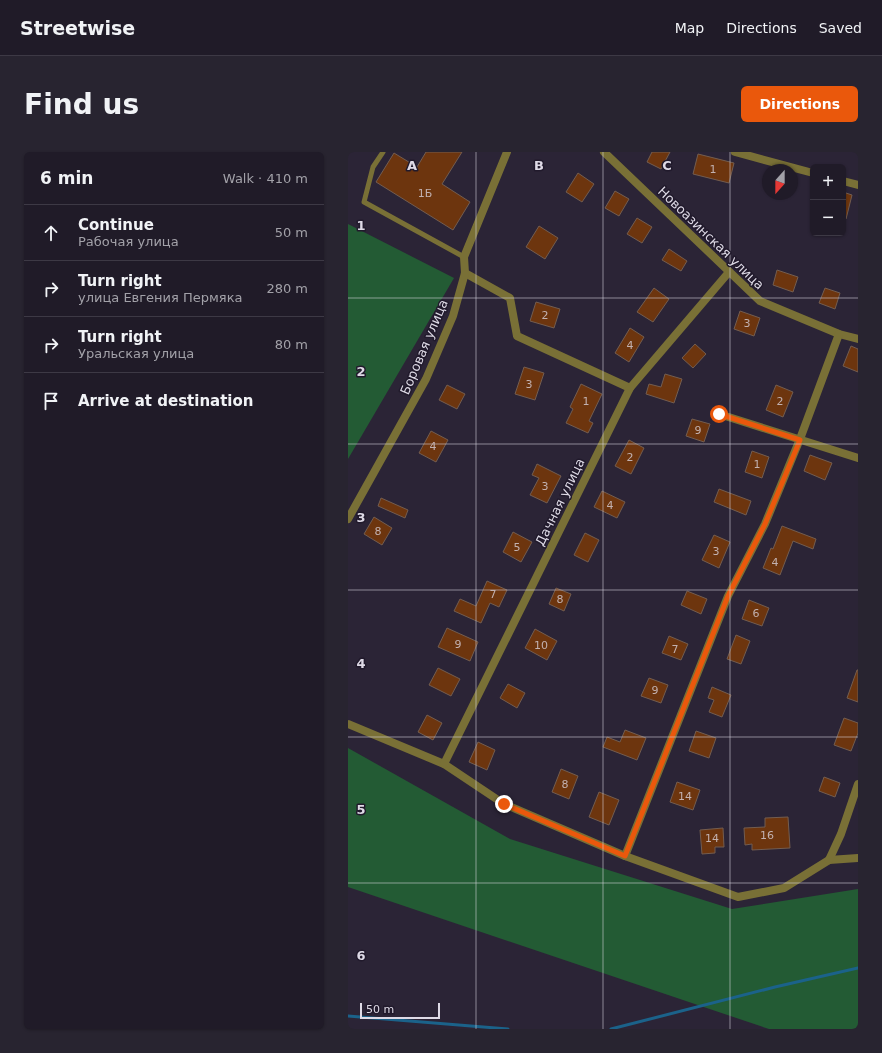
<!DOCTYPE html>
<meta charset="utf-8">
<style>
:root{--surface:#201b28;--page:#282430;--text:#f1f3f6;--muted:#a2a1a8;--line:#3d3945;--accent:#ea580c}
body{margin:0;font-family:"DejaVu Sans",sans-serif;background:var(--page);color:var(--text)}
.controls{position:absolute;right:12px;top:12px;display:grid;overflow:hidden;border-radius:6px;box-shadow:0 1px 3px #0004}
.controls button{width:36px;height:36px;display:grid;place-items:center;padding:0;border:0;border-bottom:1px solid var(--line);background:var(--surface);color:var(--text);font:20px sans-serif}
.compass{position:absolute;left:414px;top:12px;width:36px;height:36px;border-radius:50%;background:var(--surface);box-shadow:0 1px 3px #0004;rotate:201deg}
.scale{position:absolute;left:12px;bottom:10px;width:80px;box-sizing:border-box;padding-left:4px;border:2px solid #dedae6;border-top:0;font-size:11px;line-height:14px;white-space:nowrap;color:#dedae6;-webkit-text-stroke:3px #211a2c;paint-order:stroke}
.stop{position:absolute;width:12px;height:12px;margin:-9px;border:3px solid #ea580c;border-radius:50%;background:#fff}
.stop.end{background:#ea580c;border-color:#fff;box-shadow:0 1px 4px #0008}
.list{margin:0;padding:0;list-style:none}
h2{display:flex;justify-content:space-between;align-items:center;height:52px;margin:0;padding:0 16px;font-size:17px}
h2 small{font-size:13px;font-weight:400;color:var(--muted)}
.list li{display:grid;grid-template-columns:26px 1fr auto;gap:12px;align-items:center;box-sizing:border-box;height:56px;padding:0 16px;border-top:1px solid var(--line)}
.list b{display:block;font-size:15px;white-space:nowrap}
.list p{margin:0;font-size:13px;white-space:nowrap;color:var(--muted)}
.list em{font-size:13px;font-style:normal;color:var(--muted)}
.icon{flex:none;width:22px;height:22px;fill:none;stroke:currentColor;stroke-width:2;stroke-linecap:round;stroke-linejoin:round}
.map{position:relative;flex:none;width:510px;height:877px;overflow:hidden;border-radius:6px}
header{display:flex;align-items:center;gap:24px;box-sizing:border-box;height:56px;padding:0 20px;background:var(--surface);border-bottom:1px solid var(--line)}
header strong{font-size:19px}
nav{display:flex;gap:22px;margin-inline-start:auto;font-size:14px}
.intro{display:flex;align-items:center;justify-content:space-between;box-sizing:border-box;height:96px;padding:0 24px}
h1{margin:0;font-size:28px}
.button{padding:10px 18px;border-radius:6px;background:var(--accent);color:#fff;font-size:14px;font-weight:700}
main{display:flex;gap:24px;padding:0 24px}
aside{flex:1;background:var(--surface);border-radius:6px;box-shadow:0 1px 3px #0004}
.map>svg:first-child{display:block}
</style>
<header>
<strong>Streetwise</strong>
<nav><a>Map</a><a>Directions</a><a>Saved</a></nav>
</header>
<div class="intro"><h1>Find us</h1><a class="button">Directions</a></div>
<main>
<aside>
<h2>6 min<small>Walk · 410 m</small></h2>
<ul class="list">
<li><svg class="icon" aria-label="ahead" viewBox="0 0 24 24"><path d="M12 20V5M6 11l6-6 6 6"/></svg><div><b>Continue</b><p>Рабочая улица</p></div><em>50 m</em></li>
<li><svg class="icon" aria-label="right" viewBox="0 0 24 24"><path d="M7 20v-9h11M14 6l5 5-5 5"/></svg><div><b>Turn right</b><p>улица Евгения Пермяка</p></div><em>280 m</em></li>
<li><svg class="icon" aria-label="right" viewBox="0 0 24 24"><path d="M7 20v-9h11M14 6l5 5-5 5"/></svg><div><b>Turn right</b><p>Уральская улица</p></div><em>80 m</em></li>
<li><svg class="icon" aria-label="arrive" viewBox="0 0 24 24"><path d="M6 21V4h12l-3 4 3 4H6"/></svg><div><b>Arrive at destination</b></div></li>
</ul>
</aside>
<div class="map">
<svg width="510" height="877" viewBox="0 0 510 877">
<rect width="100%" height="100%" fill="#2b2436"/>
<!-- green -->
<g fill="#235b34">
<path d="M 0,72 L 106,126 L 0,307 Z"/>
<path d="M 0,596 L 162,687 L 384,757 L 510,737 L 510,877 L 421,877 L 0,735 Z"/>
</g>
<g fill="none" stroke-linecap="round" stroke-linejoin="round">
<!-- stream -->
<g stroke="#1b628a" stroke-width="3">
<path d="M 0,864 L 160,877"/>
<path d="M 263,877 L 427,835 L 510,816"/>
</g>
</g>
<!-- building -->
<g fill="#6d350e" stroke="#735d50">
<path d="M 78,0 L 114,0 L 94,32 L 122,50 L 105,78 L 28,30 L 46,1 L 69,15 Z"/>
<path d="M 304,0 L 322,0 L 313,17 L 299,10 Z"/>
<path d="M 350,2 L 386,11 L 381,31 L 345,22 Z"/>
<path d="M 230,21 L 246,32 L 234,50 L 218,40 Z"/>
<path d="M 267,39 L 281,47 L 271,64 L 257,56 Z"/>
<path d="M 495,40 L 504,43 L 498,67 L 495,66 Z"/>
<path d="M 289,66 L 304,75 L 294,91 L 279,82 Z"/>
<path d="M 191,74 L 210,86 L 197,107 L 178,95 Z"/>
<path d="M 321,97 L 339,109 L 333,119 L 314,108 Z"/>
<path d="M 429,118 L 450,125 L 445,140 L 425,133 Z"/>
<path d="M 306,136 L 321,147 L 305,170 L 289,160 Z"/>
<path d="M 477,136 L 492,141 L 487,157 L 471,151 Z"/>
<path d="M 188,150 L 212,157 L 206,176 L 182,169 Z"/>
<path d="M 392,159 L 412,166 L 406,184 L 386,177 Z"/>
<path d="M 282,176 L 296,185 L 281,210 L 267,201 Z"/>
<path d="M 347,192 L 358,202 L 345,216 L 334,206 Z"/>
<path d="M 503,194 L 510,197 L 510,220 L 495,214 Z"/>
<path d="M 176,215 L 196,221 L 187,248 L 167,242 Z"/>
<path d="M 317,222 L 334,227 L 326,251 L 298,242 L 301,232 L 313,235 Z"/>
<path d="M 233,232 L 254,242 L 241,269 L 245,271 L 240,281 L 218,271 L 225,257 L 222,255 Z"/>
<path d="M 99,233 L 117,242 L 109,257 L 91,248 Z"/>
<path d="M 428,233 L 445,240 L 435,265 L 418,258 Z"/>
<path d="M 344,267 L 362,272 L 356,290 L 338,284 Z"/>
<path d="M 83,279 L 100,288 L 88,310 L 71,301 Z"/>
<path d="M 281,288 L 296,296 L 283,322 L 267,314 Z"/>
<path d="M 404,299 L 421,305 L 414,326 L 397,320 Z"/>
<path d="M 462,303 L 484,311 L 477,328 L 456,319 Z"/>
<path d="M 189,312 L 213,324 L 199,351 L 182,343 L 191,326 L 184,323 Z"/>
<path d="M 371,337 L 403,349 L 398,363 L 366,350 Z"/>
<path d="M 254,339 L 277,350 L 269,366 L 246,355 Z"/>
<path d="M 33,346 L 60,358 L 57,366 L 30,354 Z"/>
<path d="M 26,365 L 44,376 L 34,393 L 16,382 Z"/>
<path d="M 434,374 L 468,387 L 465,397 L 445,389 L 432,423 L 415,416 L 423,396 L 425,397 Z"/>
<path d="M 165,380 L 184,390 L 173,410 L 155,400 Z"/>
<path d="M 237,381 L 251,388 L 240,410 L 226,403 Z"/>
<path d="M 366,383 L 382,390 L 371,416 L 354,408 Z"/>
<path d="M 139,429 L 159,438 L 151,455 L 142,451 L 133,471 L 106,459 L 112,447 L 128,454 Z"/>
<path d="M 208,436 L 223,442 L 216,459 L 201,452 Z"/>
<path d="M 339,439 L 359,447 L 353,462 L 333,453 Z"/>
<path d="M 401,448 L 421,456 L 414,474 L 394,467 Z"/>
<path d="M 99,476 L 130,490 L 122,509 L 90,495 Z"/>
<path d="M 187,477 L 209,489 L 199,508 L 177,496 Z"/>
<path d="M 388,483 L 402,489 L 393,512 L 379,507 Z"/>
<path d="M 321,484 L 340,492 L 333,508 L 314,501 Z"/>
<path d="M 90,516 L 112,527 L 103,544 L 81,533 Z"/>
<path d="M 509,518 L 510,518 L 510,550 L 499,546 Z"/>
<path d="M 301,526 L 320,533 L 313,551 L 293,544 Z"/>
<path d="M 160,532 L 177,541 L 169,556 L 152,546 Z"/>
<path d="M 364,535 L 383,543 L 374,565 L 361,560 L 366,548 L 360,546 Z"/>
<path d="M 79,563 L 94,571 L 85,588 L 70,580 Z"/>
<path d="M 496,566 L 510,571 L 510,581 L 503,599 L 486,593 Z"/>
<path d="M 277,578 L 298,586 L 289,608 L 255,595 L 259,585 L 272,590 Z"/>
<path d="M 348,579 L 368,586 L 361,606 L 341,599 Z"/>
<path d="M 130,590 L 147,598 L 139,618 L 121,610 Z"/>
<path d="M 213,617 L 230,624 L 221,647 L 204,640 Z"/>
<path d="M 476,625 L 492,631 L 487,645 L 471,639 Z"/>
<path d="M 329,630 L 352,638 L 345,658 L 322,650 Z"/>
<path d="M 251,640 L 271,648 L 261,673 L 241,665 Z"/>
<path d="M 440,665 L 442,696 L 404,698 L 404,692 L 397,693 L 396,676 L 417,675 L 417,666 Z"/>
<path d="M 375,676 L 376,695 L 367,695 L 367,701 L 354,702 L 352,678 Z"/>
</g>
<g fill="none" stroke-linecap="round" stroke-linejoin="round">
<!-- service -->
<path stroke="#797036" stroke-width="5" d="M 35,0 L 25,15 L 16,50 L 116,105"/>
<!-- minor -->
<g stroke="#797036" stroke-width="8">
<path d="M 256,0 L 412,149 L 491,182 L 510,187"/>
<path d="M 387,0 L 465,21"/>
<path d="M 495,29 L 510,33"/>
<path d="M 117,121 L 162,146 L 169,184 L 282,236"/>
<path d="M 371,262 L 510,306"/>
<path d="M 0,367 L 78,227 L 105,164 L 117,121 L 116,105 L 159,0"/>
<path d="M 0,572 L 96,612 L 156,652 L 277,704 L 390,745 L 436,736 L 481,708 L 510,706"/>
<path d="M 96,612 L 282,236 L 381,120"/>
<path d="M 277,704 L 380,444 L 417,372 L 452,287 L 491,182"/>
<path d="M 481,708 L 493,682 L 510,632"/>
</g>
</g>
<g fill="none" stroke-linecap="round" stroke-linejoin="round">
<!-- route -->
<path stroke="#ea580c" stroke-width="5" d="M 156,652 L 277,704 L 380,444 L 417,372 L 452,288 L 371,262"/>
</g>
<!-- grid -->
<path fill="none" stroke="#dedae6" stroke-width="1" stroke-opacity="0.55" d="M 128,0 L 128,877M 255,0 L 255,877M 382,0 L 382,877M 0,146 L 510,146M 0,292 L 510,292M 0,438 L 510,438M 0,585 L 510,585M 0,731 L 510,731"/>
<g text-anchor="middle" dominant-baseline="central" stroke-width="3" stroke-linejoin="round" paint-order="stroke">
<!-- number labels -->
<g font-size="11" fill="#c2b1b0">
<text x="365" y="17">1</text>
<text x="77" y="41">1Б</text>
<text x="197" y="163">2</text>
<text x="399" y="171">3</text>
<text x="282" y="193">4</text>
<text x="181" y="232">3</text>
<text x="238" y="249">1</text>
<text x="432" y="249">2</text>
<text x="350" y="278">9</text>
<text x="85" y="294">4</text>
<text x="282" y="305">2</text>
<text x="409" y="312">1</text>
<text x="197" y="334">3</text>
<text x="262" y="353">4</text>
<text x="30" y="379">8</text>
<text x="169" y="395">5</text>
<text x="368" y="399">3</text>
<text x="427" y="410">4</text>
<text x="145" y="442">7</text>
<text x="212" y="447">8</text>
<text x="408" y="461">6</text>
<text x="110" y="492">9</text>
<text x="193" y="493">10</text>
<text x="327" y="497">7</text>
<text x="307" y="538">9</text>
<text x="217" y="632">8</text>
<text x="337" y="644">14</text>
<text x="419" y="683">16</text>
<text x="364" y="686">14</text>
</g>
<!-- street labels -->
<g font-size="13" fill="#dedae6" stroke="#211a2c">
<text transform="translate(363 86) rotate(44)">Новоазинская улица</text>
<text transform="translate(76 195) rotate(-67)">Боровая улица</text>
<text transform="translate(212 350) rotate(-64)">Дачная улица</text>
</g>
</g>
<g font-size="13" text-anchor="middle" font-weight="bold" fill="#dedae6" stroke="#211a2c" stroke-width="3" stroke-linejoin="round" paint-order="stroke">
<text x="64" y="18">A</text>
<text x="191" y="18">B</text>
<text x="319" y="18">C</text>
<text x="13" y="78">1</text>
<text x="13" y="224">2</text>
<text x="13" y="370">3</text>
<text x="13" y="516">4</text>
<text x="13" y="662">5</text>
<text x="13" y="808">6</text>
</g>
</svg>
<div class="controls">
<button>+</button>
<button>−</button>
</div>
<svg class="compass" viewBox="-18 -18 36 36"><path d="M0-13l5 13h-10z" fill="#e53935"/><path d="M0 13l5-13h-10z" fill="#a2a1a8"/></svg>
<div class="scale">50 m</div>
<div class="stop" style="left:371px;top:262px"></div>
<div class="stop end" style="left:156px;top:652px"></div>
</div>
</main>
